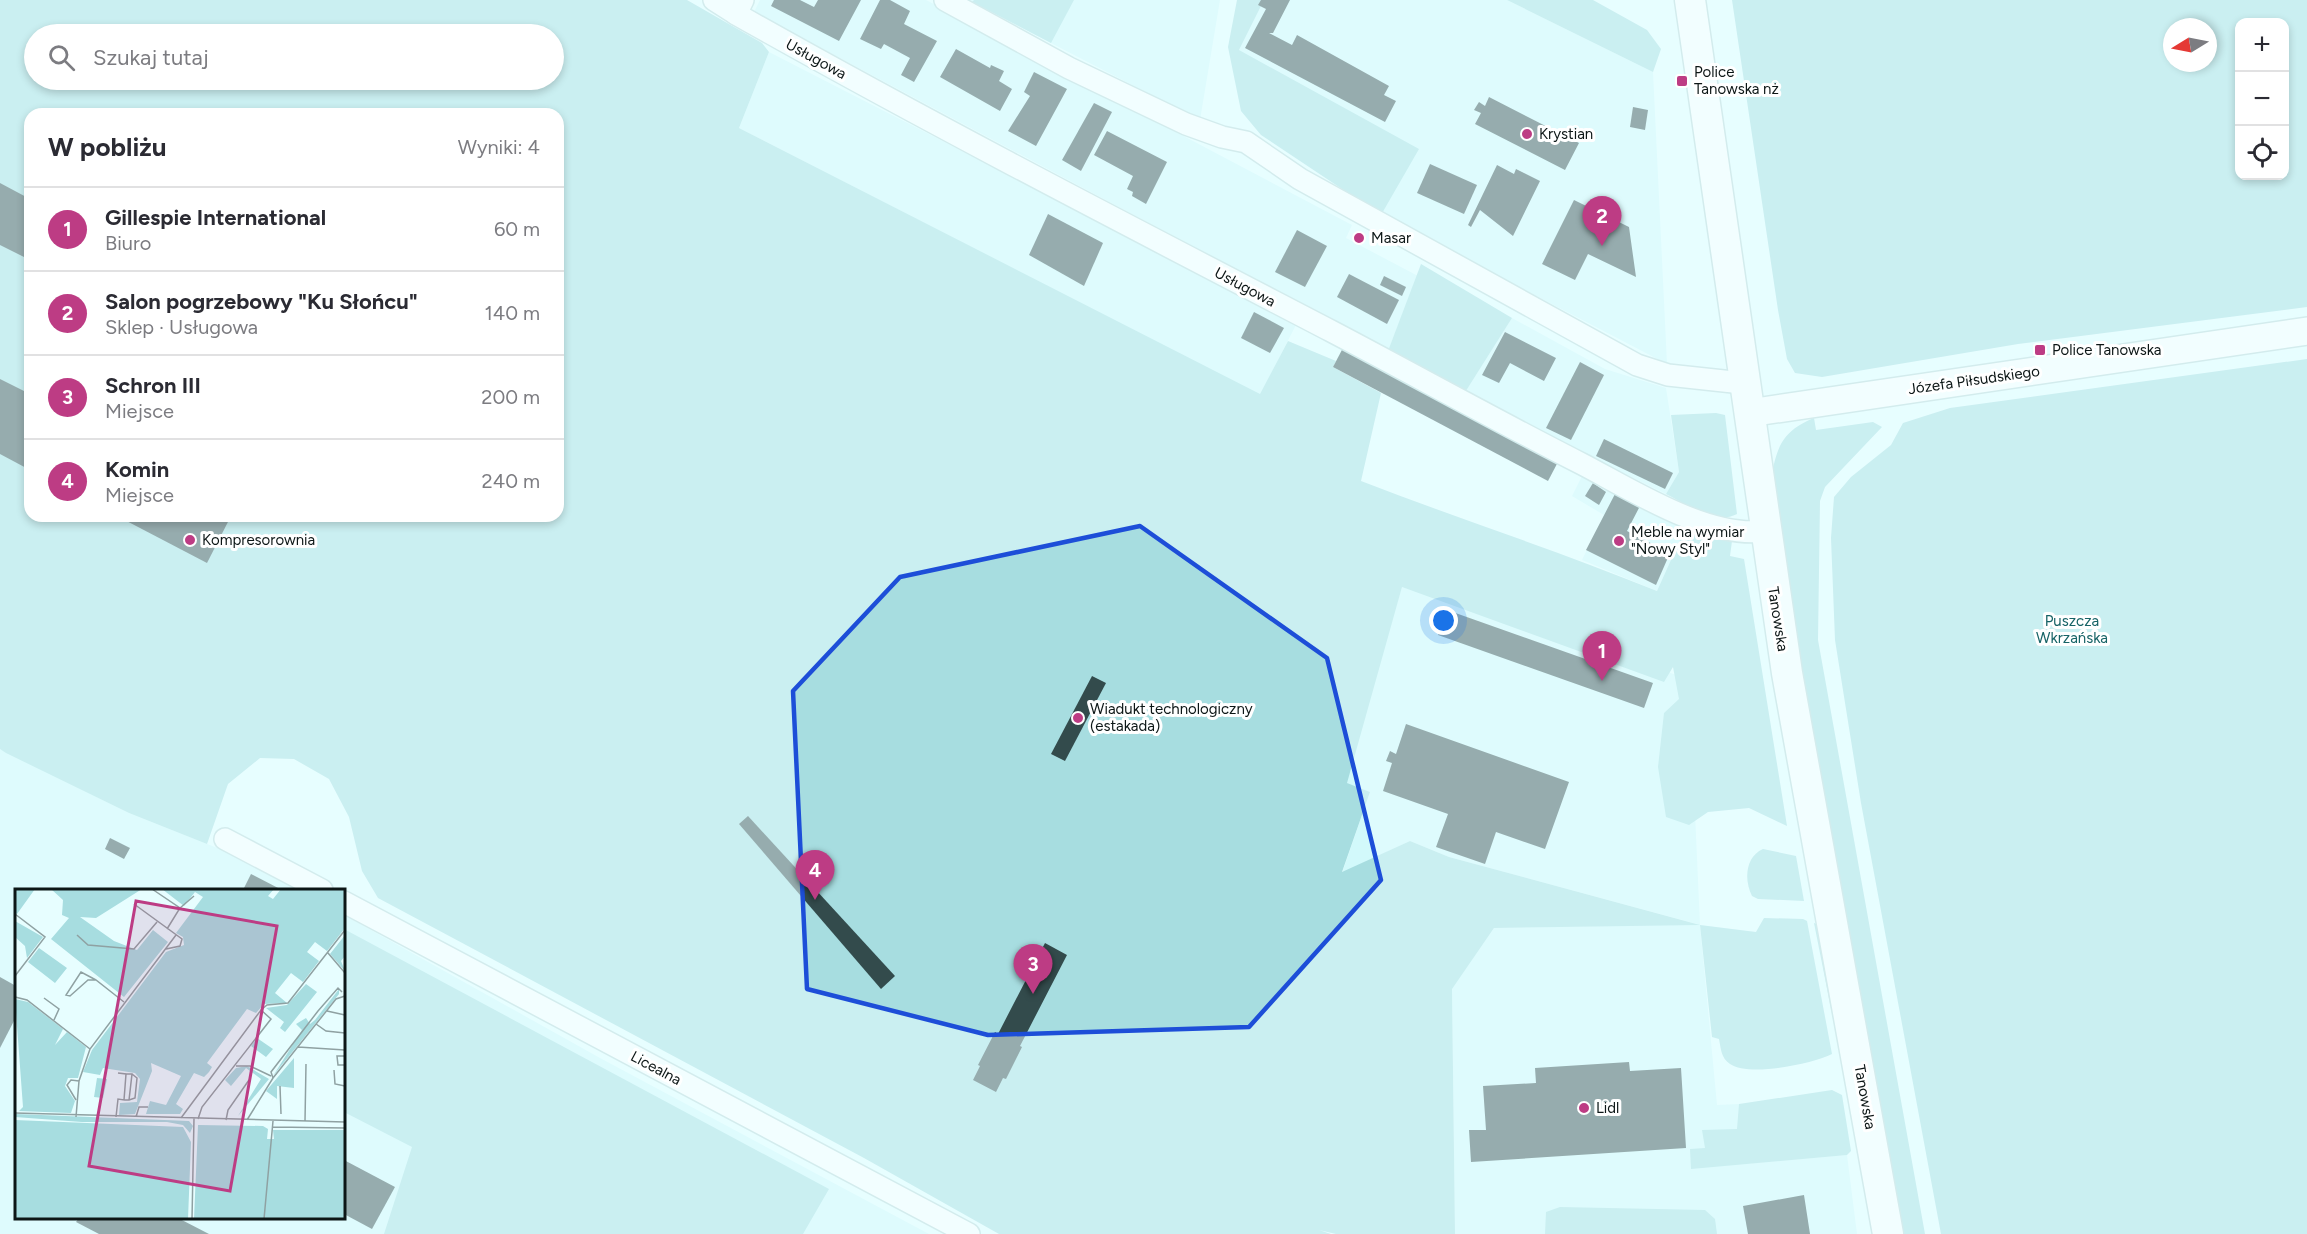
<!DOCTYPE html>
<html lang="pl">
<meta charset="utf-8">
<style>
:root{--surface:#fff;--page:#f7f7f7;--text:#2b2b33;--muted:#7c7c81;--line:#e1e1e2;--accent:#bd3c84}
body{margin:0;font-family:Figtree,sans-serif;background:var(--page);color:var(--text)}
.controls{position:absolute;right:18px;top:18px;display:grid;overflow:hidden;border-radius:12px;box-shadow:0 3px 9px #0003}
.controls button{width:54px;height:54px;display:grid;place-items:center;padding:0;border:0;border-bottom:2px solid var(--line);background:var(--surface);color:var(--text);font:30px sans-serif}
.compass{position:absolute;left:2163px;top:18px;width:54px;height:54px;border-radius:50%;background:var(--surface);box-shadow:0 3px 9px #0003;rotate:260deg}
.you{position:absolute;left:1444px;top:621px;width:21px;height:21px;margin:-15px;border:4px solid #fff;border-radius:50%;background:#1a73e8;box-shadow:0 0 0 9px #1a73e833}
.badge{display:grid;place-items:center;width:39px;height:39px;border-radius:50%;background:var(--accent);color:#fff;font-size:20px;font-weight:700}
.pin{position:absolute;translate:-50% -50px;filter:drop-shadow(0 2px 3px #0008)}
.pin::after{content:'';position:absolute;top:32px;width:21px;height:18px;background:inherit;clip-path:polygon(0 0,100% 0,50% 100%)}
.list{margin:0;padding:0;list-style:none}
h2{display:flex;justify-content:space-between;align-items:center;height:78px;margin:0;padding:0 24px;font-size:26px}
h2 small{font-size:20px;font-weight:400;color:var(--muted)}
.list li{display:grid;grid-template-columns:39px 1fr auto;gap:18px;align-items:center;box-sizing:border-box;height:84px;padding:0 24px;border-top:2px solid var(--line)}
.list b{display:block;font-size:22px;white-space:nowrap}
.list p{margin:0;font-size:20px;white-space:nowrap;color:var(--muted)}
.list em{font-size:20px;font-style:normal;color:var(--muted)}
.icon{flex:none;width:33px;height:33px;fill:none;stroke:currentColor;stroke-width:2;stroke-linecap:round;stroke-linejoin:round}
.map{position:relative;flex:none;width:2307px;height:1234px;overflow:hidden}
.search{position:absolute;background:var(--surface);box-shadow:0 3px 9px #0003;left:24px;top:24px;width:540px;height:66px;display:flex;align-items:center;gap:15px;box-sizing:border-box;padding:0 21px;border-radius:33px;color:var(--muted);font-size:22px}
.panel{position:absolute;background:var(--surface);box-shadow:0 3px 9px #0003;left:24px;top:108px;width:540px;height:414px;border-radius:18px}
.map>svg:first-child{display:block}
</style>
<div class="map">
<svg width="2307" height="1234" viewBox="0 0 2307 1234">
<rect width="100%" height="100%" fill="#e7feff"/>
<!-- built -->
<g fill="#d2f9fb">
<path d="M 760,0 L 926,0 L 1352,225 L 1346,238 L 1418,276 L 1388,351 L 754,12 Z"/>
<path d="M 968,0 L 1220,0 L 1200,120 L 1051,43 Z"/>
<path d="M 1264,0 L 1507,0 L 1653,72 L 1667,364 L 1381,215 L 1239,50 Z"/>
<path d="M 769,52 L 1297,323 L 1260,395 L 739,128 Z"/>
<path d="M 1512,318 L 1605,369 L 1666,388 L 1679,472 L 1666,494 L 1464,394 Z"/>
<path d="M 1585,470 L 1688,522 L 1657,591 L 1582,560 L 1604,515 L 1572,496 Z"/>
<path d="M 1402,587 L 1689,679 L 1700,925 L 1717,1105 L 1739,1104 L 1744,1164 L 1847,1155 L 1857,1234 L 1455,1234 L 1452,988 L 1494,928 L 1697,924 L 1449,857 L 1410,841 L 1342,873 L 1370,792 L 1343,782 Z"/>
<path d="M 0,749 L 129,813 L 235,855 L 299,890 L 16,890 L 16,1218 L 344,1218 L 344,915 L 600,1058 L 929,1234 L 0,1234 Z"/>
</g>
<!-- green -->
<g fill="#a7dde0" fill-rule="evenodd">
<path d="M 0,0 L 687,0 L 762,43 L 769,52 L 739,128 L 1260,394 L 1288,341 L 1336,361 L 1333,367 L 1381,393 L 1361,481 C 1459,519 1559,551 1657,591 L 1688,522 L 1732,541 L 1730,556 L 1744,559 L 1787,826 L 1749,808 L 1708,812 L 1689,825 L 1666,817 L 1658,767 L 1664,713 L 1679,699 L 1673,667 L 1664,682 L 1402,587 L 1347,783 L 1370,792 L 1342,872 L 1410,841 L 1449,857 L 1700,925 L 1756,932 L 1764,918 L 1803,919 L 1807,921 L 1832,1054 C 1812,1064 1749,1077 1730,1064 C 1721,1058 1721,1049 1719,1039 L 1712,1037 L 1700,925 L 1494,928 L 1452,989 L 1455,1234 L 1336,1234 L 1319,1230 L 1331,1234 L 999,1234 L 864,1158 L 378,898 L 362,871 L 349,817 L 329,779 L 294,759 L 260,758 L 228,784 L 207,844 L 129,813 L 6,753 L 0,749 ZM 34,34 L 554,34 L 554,80 L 34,80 ZM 30,114 L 558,114 L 558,516 L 30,516 Z"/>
<path d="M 974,0 L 1074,0 L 1051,43 L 972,2 Z"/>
<path d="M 1237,0 L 1264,0 L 1239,50 L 1419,149 L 1381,215 L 1261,135 L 1241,111 L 1228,47 Z"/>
<path d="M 1507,0 L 1593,0 L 1647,30 L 1661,49 L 1653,72 Z"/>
<path d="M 1732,0 L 2307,0 L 2307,307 L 2018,344 L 1822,377 L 1795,373 L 1787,359 L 1778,310 ZM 2240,22 L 2284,22 L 2284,176 L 2240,176 ZM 2172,27 L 2208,27 L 2208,63 L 2172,63 Z"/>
<path d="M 1421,264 L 1512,318 L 1464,394 L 1388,351 Z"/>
<path d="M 2307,359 L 2307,1234 L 1941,1234 L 1861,803 L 1835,640 L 1831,538 L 1834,497 L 1851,477 L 1891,445 L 1903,423 L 1950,408 Z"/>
<path d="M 1716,413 L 1725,415 L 1737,514 C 1714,526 1686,504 1666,494 L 1679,472 L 1671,415 Z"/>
<path d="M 1814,418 L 1816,430 L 1873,422 L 1882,427 L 1825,487 L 1820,501 L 1818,640 L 1925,1234 L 1898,1234 L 1840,915 L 1771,478 C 1777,447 1782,431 1814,418 Z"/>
<path d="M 1763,849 L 1796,856 L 1804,901 L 1758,899 L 1752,896 C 1744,880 1745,857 1763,849 Z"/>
<path d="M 1814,923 L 1819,925 L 1841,1059 Z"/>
<path d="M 344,929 L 829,1189 L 803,1234 L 384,1234 L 412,1147 L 344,1112 Z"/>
<path d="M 1832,1090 L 1842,1095 L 1851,1151 L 1847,1155 L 1691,1169 L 1690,1149 L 1705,1148 L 1702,1130 L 1737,1129 L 1739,1104 Z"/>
<path d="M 1560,1207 L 1705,1210 L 1715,1219 L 1717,1234 L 1545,1234 L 1546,1212 Z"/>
</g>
<!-- building -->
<g fill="#334b4c">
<path d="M 774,0 L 800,0 L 814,7 L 818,0 L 861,0 L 839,41 L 771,6 Z"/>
<path d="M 880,0 L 890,0 L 910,11 L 904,24 L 937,41 L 914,82 L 901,75 L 910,58 L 884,44 L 881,49 L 860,39 Z"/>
<path d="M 1261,0 L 1290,0 L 1273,33 L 1269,33 L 1292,45 L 1297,35 L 1389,86 L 1384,95 L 1396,101 L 1385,122 L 1245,48 L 1266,9 L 1258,5 Z"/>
<path d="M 956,49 L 990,68 L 991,65 L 1004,71 L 999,81 L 1012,89 L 1000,111 L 940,77 Z"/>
<path d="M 1034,72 L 1067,89 L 1036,146 L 1008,131 L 1030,96 L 1024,92 Z"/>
<path d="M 1489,97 L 1579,143 L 1565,170 L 1475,124 L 1481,113 L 1474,110 L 1479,102 L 1485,106 Z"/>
<path d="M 1094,103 L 1112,112 L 1081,171 L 1062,160 Z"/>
<path d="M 1633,107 L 1648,110 L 1645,130 L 1630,127 Z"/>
<path d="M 1107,131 L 1167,162 L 1146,204 L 1132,196 L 1133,192 L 1127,189 L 1133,176 L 1094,155 Z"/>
<path d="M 1430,164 L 1477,185 L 1464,214 L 1417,193 Z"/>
<path d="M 1497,165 L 1514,174 L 1516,169 L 1540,181 L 1513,236 L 1480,210 L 1471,227 L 1468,225 Z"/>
<path d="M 0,183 L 30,199 L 30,260 L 0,245 Z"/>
<path d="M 1574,200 L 1629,227 L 1636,277 L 1588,254 L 1575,280 L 1542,264 Z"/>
<path d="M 1048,214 L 1103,243 L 1084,286 L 1029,255 Z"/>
<path d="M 1297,230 L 1327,246 L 1305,287 L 1275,272 Z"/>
<path d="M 1349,274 L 1399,300 L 1387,324 L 1337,297 Z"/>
<path d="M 1384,276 L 1406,287 L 1402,296 L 1380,285 Z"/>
<path d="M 1254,312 L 1284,328 L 1270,353 L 1241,338 Z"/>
<path d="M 1505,332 L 1556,358 L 1544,381 L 1510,363 L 1499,383 L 1482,375 Z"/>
<path d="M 1344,346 L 1559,460 L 1548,481 L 1333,367 Z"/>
<path d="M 1580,362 L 1604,375 L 1571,440 L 1546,428 Z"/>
<path d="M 0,379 L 30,394 L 30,470 L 0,454 Z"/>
<path d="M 1604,439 L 1673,473 L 1665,489 L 1596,456 Z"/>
<path d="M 1593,483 L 1606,492 L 1599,505 L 1585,496 Z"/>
<path d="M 1615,494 L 1640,506 L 1627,531 L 1670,553 L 1656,585 L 1586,550 Z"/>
<path d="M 117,516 L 231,516 L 207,563 Z"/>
<path d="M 1447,610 L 1653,683 L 1644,708 L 1438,635 Z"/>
<path d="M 1092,676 L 1106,683 L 1065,761 L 1051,754 Z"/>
<path d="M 1406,724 L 1569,782 L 1545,849 L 1496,832 L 1485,864 L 1436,847 L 1448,814 L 1383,791 L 1392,763 L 1386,761 L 1390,751 L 1396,754 Z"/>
<path d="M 748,816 L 895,976 L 881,989 L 739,824 Z"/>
<path d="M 110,838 L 130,848 L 124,859 L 105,849 Z"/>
<path d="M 251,874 L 282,890 L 243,890 Z"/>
<path d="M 1045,943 L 1067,955 L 1020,1046 L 1022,1047 L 1006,1079 L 1003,1078 L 996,1092 L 973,1080 L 980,1066 L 978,1065 L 995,1032 L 998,1034 Z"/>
<path d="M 0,977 L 16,986 L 16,1017 L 0,1048 Z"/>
<path d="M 1629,1062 L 1630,1071 L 1681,1068 L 1686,1148 L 1471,1162 L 1469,1130 L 1486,1130 L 1483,1086 L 1536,1083 L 1535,1068 Z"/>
<path d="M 344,1160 L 395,1187 L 372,1229 L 344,1214 Z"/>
<path d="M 1804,1195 L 1810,1234 L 1748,1234 L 1743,1206 Z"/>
<path d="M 79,1218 L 178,1218 L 209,1234 L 99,1234 L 76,1222 Z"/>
</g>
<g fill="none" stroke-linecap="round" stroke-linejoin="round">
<!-- minor casing -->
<g stroke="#bbd7d8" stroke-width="24">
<g id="minor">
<path d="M 714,0 L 736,14"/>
<path d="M 743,0 L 736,14 C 931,124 1131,227 1331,331 C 1415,375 1497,421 1582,464 C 1632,490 1708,539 1765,531"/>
<path d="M 945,0 L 1069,68 L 1186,124 L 1222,137 L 1246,142 L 1300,179 L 1637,365 L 1668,375 L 1733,382 L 1744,381"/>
<path d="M 225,839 L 322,890"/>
<path d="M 344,902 L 969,1234"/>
</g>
</g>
<!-- tertiary casing -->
<g stroke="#bbd7d8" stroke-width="30">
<path id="tertiary" d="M 1749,413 L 2307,331"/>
</g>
<!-- secondary casing -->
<g stroke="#bbd7d8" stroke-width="33">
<path id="secondary" d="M 1690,0 L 1787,673 L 1888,1234"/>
</g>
<!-- minor -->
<use href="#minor" stroke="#fff" stroke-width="21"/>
<!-- tertiary -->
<use href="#tertiary" stroke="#fff" stroke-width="27"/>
<!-- secondary -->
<use href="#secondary" stroke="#fff" stroke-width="30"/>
</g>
<!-- marked area -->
<path d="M0 0H2307V1234H0ZM 1140,526 L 1327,658 L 1381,880 L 1249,1027 L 988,1035 L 807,989 L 793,691 L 900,577 Z" fill="#e7feff" fill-opacity=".55" fill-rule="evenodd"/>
<path fill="none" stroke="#1d4ed8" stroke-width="4.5" stroke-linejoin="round" d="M 1140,526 L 1327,658 L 1381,880 L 1249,1027 L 988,1035 L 807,989 L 793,691 L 900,577 Z"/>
<!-- markers -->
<g fill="#bd3c84" stroke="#fff" stroke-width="2">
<rect x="1676" y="75" width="12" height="12" rx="3"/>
<circle cx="1527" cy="134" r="6"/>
<circle cx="1359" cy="238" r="6"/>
<rect x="2034" y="344" width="12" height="12" rx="3"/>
<circle cx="190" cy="540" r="6"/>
<circle cx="1619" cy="541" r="6"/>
<circle cx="1078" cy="718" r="6"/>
<circle cx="1584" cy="1108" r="6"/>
</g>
<g text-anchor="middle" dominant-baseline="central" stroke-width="6" stroke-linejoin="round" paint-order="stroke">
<!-- street labels -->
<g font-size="15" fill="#0c1616" stroke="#fff">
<text transform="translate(816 59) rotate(29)">Usługowa</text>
<text transform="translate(1245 287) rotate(28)">Usługowa</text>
<text transform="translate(1974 380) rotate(-8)">Józefa Piłsudskiego</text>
<text transform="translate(1778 619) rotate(81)">Tanowska</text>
<text transform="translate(656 1068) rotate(28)">Licealna</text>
<text transform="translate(1865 1097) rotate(80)">Tanowska</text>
</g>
<!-- poi labels -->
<g font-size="15" fill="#0c1616" stroke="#fff" text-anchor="start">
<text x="1694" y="72">Police<tspan x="1694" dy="17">Tanowska nż</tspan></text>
<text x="1539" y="134">Krystian</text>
<text x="1371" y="238">Masar</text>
<text x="2052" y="350">Police Tanowska</text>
<text x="1631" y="532">Meble na wymiar<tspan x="1631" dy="17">"Nowy Styl"</tspan></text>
<text x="202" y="540">Kompresorownia</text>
<text x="1090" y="709">Wiadukt technologiczny<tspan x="1090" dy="17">(estakada)</tspan></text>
<text x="1596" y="1108">Lidl</text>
</g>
<!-- park labels -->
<g font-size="15" fill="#166366" stroke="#fff">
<text x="2072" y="621">Puszcza<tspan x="2072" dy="17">Wkrzańska</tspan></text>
</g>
</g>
<!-- overview -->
<g transform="translate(15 889)">
<rect width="330" height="330" fill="#e7feff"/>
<path d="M 0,0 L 20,0 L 2,25 L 0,24 ZM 36,0 L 127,0 L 81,29 L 65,28 L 99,52 L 122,61 L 138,41 L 153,53 L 109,108 L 36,50 L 54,29 L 47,26 L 48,11 ZM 147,0 L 259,0 L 253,7 L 258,10 L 266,0 L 330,0 L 330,39 L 312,62 L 300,53 L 292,63 L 304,72 L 288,93 L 276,84 L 260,104 L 272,114 L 249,115 L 241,124 L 232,120 L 192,174 L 197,178 L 194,183 L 189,188 L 179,184 L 161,215 L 168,220 L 165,225 L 131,225 L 135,212 L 151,216 L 166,187 L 136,174 L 137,182 L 120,225 L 104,226 L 105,214 L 122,213 L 125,190 L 120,184 L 88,179 L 85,186 L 68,183 L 77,161 L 151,63 L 169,56 L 168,48 L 161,44 L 188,8 L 180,3 L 169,17 ZM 0,32 L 28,48 L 12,69 L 10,57 L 0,48 ZM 330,46 L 330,67 L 326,72 L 330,82 L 315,65 ZM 24,59 L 52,79 L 40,94 L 13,73 ZM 291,95 L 302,103 L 270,143 L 265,139 L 269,133 L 251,119 L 272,116 ZM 324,100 L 324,105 L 258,187 L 287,141 L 281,135 L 291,129 L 295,135 L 300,131 ZM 0,110 L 13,113 L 48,140 L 40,156 L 52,143 L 71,158 L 63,189 L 53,189 L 50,197 L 60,212 L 56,224 L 4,222 L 8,218 ZM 242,149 L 258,160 L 251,168 L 236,157 ZM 279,169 L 279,199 L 262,197 L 262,210 L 251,202 ZM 232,177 L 254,190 L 223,227 L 246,190 L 231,179 L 216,197 L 210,191 L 221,179 ZM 82,189 L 92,190 L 88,209 L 79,208 ZM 1,225 L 174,232 L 178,237 L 175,244 L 168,236 L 152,233 L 67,233 L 0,228 ZM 0,231 L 168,238 L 176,253 L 173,330 L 0,330 ZM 183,236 L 248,237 L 253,240 L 252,250 L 259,250 L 258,241 L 330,241 L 330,330 L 179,330 Z" fill="#a7dde0"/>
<path fill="none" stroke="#8fa1a2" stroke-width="1.5" d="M 137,0 L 165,19 L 152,40M 119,15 L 167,50 L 165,57 L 151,60M 165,19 L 179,7M 0,25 L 30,48 L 0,87M 62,46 L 73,56 L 119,60 L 142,33M 313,64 L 330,84M 81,91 L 66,83 L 51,106 L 55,107 L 73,91 L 81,91 L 109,113M 0,108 L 12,111 L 75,160M 29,109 L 44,120 L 39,131M 246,121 L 252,116 L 273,114 L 330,41M 312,122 L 330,126M 301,135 L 311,142 L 330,144M 283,158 L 330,161M 330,167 L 322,167 L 323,176 L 330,176M 221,177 L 235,177 L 256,187M 319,181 L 320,195 L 330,197M 258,189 L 256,183 L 303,122 L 323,99 L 327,103M 265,197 L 266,225M 61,211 L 52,196 L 56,191 L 64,192M 109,211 L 114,211 L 117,185 L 111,185M 114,211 L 120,209 L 122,189 L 117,185M 0,224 L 330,233M 61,228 L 64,192 L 75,160 L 161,46M 101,228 L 103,210 L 109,211 L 111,185 L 103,184M 121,228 L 124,218 L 133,218M 166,229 L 246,121 L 256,130 L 187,218 L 183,230M 211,231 L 213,221 L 234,191M 232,231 L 258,189 L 321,110 L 330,107M 290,232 L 291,175M 258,238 L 330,239M 177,330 L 179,229M 249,330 L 258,232"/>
<path fill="#bd3c84" fill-opacity="0.15" stroke="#bd3c84" stroke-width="3" d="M 121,12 L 262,37 L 215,302 L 74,277 Z"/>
<rect width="330" height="330" fill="none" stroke="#0c1616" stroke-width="3"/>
</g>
</svg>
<div class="controls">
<button>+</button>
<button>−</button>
<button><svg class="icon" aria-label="locate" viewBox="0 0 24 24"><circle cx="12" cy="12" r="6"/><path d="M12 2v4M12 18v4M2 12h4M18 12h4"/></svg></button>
</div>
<svg class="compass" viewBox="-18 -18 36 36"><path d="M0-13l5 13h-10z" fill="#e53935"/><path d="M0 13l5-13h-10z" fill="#7c7c81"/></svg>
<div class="you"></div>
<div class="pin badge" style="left:1602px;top:681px">1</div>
<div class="pin badge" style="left:1602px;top:246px">2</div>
<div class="pin badge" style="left:1033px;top:994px">3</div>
<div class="pin badge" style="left:815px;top:900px">4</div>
<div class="search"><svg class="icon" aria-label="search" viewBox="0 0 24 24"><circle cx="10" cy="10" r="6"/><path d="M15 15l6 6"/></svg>Szukaj tutaj</div>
<section class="panel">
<h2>W pobliżu<small>Wyniki: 4</small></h2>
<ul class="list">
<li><span class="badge">1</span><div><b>Gillespie International</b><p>Biuro</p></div><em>60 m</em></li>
<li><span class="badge">2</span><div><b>Salon pogrzebowy &quot;Ku Słońcu&quot;</b><p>Sklep · Usługowa</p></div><em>140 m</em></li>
<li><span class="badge">3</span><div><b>Schron III</b><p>Miejsce</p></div><em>200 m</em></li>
<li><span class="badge">4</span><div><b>Komin</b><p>Miejsce</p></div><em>240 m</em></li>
</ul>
</section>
</div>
